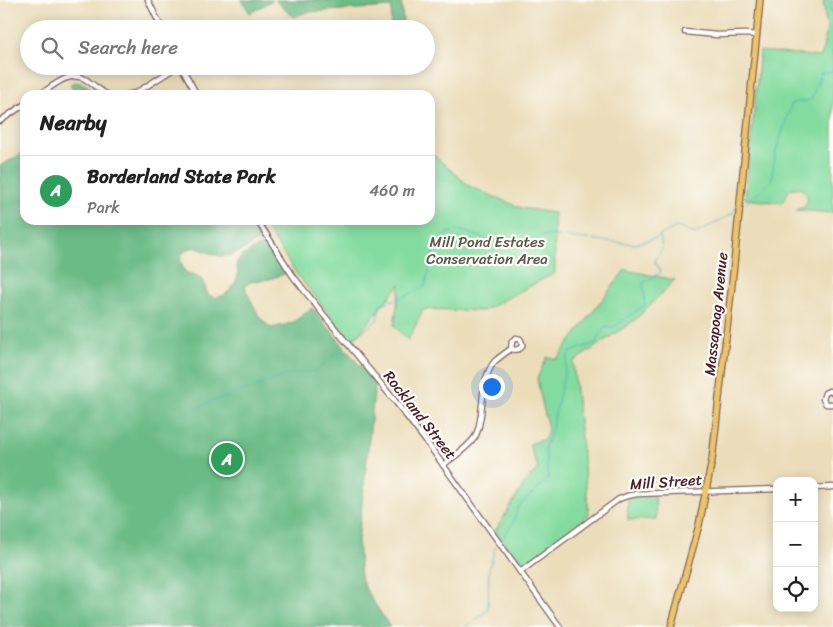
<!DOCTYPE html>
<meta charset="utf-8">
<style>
:root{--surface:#fff;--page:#f2f2f2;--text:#222;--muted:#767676;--line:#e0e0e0;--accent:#d1495b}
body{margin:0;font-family:Sriracha,sans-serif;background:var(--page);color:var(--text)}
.controls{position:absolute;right:15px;bottom:15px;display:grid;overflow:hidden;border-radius:10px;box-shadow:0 2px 12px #0003}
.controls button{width:45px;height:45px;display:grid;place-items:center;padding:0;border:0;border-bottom:1px solid var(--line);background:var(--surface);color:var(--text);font:25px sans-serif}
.you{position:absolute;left:491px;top:386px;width:18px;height:18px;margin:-12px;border:4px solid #fff;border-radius:50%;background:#1a73e8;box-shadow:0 0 0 8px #1a73e833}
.badge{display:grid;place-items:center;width:32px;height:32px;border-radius:50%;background:var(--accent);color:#fff;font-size:16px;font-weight:700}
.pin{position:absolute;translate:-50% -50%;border:2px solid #fff;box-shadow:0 1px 5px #0006}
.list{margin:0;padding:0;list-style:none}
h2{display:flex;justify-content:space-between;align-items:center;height:65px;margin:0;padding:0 20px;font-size:21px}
h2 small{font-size:16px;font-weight:400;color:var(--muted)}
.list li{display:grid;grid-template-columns:32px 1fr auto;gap:15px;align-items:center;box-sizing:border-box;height:70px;padding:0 20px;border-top:1px solid var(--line)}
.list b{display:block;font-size:19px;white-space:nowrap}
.list p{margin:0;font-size:16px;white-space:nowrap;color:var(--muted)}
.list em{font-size:16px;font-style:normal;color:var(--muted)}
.icon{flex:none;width:28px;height:28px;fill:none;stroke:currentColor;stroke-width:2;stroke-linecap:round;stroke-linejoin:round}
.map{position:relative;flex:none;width:833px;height:627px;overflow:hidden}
.search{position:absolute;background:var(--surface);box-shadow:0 2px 12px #0003;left:20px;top:20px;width:415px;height:55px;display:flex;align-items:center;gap:12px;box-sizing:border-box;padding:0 18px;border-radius:28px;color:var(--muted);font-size:19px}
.panel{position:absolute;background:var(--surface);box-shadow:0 2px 12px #0003;left:20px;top:90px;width:415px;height:135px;border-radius:15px}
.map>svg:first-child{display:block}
</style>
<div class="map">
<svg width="833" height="627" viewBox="0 0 833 627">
<rect width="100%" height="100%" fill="#fdfcf7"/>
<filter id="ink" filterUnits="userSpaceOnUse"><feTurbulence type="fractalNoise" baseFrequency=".02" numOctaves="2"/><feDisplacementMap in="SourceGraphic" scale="10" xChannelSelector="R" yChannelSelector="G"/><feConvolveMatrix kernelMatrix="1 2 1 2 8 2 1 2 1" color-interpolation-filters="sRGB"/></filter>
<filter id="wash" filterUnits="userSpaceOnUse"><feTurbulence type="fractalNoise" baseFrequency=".0096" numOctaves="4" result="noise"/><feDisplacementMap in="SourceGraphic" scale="20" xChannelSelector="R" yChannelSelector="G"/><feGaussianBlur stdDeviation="1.12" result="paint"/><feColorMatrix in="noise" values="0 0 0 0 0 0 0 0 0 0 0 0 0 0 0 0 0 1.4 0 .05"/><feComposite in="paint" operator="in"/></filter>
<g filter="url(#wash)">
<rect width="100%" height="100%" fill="#ebddba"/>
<!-- green -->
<g fill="#83db9f" stroke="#667d65">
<path d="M 824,0 L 833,0 L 833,213 L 796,210 L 804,207 L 808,200 C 807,191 797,183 789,191 C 785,195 787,198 782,203 L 745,199 L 760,51 L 821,57 L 827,29 L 823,1 Z"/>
<path d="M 430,152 L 469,186 L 521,208 L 554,213 L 555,273 L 483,311 L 424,309 L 408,340 L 394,326 L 400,284 L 352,342 L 298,276 L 261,220 L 430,220 Z"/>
<path d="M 625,270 L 675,280 L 635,320 L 573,362 L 589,515 L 521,567 L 495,531 L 525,483 L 538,468 L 529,444 L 545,439 L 548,429 L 537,379 L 547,357 L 557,359 Z"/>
<path d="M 655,497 L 656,519 L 628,520 L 628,498 Z"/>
</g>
<!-- forest -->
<g fill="#6abb86" stroke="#5a6d58">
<path d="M 241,0 L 273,0 L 250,13 Z"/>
<path d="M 275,0 L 401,0 L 404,29 L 390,29 L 392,7 L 307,12 L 293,17 Z"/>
<path d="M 75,82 C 85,83 90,87 97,95 L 75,95 L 70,84 Z"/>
<path d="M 25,152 L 25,220 L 252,220 L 264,237 C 253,243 236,256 224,256 C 214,256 204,250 194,247 C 178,253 178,258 185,272 C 189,274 194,274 197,276 C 204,279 205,289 208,295 L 215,298 C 227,296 236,287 238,274 C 238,270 236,266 237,262 C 239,256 260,246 267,242 L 287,273 L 270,279 L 250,282 L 245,286 L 246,291 L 260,318 L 271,328 L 292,323 L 312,308 L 375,384 L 358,541 L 361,578 L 367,592 L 390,627 L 0,627 L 0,166 Z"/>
</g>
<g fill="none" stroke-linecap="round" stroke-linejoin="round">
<!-- stream -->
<g stroke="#3dabbc" stroke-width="1">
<path d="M 833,2 L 828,7 L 833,14"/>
<path d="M 746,203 L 771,181 L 776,151 L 792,103 L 811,100 L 821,73 L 833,71 L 833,68"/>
<path d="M 351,340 L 377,320 L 380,304 L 401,298 L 425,286 L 435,245 L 448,232 L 463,231 L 496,242 L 548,235 L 635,244 L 656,238 L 660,235 L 677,227 L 695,234 L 732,214 L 737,206"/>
<path d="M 196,408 L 292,373 L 315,371 L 344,348"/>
<path d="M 501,540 L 513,523 L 518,507 L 548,479 L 545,447 L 550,436 L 569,353 L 595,343 L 604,328 L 614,327 L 645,305 L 643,283 L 661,272 L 654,261 L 662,250 L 660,235"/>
<path d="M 466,627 L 488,610 L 489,569 L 496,546"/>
</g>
</g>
</g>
<g filter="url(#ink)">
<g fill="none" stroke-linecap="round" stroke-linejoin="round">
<!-- minor casing -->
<g stroke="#82625d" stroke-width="7">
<g id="minor">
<path d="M 148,0 L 162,29"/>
<path d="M 51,29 L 55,27 L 59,29"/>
<path d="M 685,32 L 717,35 L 745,34 L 757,35"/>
<path d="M 70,66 L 73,77"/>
<path d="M 181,66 L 197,95"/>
<path d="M 39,95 C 52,87 69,70 85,79 C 93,84 100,91 108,95"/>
<path d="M 127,95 L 136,93 L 178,66"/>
<path d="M 0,121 L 25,104"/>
<path d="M 257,220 L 293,276 L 323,314 L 395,401 L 428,444 L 560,627"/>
<path d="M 833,392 L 829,391 L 825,393 L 823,399 L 826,404 L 833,404"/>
<path d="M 443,465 C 453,457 468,448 475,437 C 479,430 480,421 481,414 C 483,397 483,375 495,361 C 500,357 505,353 511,349 C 518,351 526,348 520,339 L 516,338 L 512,341 L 511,349"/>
<path d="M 814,488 L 833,487"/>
<path d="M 520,572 L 619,499 L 627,496 L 637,494 L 777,489"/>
</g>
</g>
<!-- major casing -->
<g stroke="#82625d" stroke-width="8">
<path id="major" d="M 671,627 L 699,525 L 712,460 L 732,284 L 760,0"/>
</g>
<!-- minor -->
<use href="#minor" stroke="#fff" stroke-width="4.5"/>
<!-- major -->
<use href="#major" stroke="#ecc569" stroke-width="5.5"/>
</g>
</g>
<g text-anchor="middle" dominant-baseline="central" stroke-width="4.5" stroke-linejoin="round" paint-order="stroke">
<!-- park labels -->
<g font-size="15" fill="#5b574e" stroke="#fdfcf7">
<text x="487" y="242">Mill Pond Estates<tspan x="487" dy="17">Conservation Area</tspan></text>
</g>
<!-- street labels -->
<g font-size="15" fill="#4a1f2b" stroke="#fdfcf7">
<text transform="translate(716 314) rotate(-84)">Massapoag Avenue</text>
<text transform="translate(420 415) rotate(52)">Rockland Street</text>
<text transform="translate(666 482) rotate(-4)">Mill Street</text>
</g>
</g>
</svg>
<div class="controls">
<button>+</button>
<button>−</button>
<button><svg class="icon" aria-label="locate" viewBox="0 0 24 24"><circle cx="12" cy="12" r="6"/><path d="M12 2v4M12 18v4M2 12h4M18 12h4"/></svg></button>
</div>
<div class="you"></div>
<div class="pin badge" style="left:227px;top:459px;background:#2e9e5b">A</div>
<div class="search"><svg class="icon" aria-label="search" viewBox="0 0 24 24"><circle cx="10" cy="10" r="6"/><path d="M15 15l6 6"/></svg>Search here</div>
<section class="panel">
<h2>Nearby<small></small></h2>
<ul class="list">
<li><span class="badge" style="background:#2e9e5b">A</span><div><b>Borderland State Park</b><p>Park</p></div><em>460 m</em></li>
</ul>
</section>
</div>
